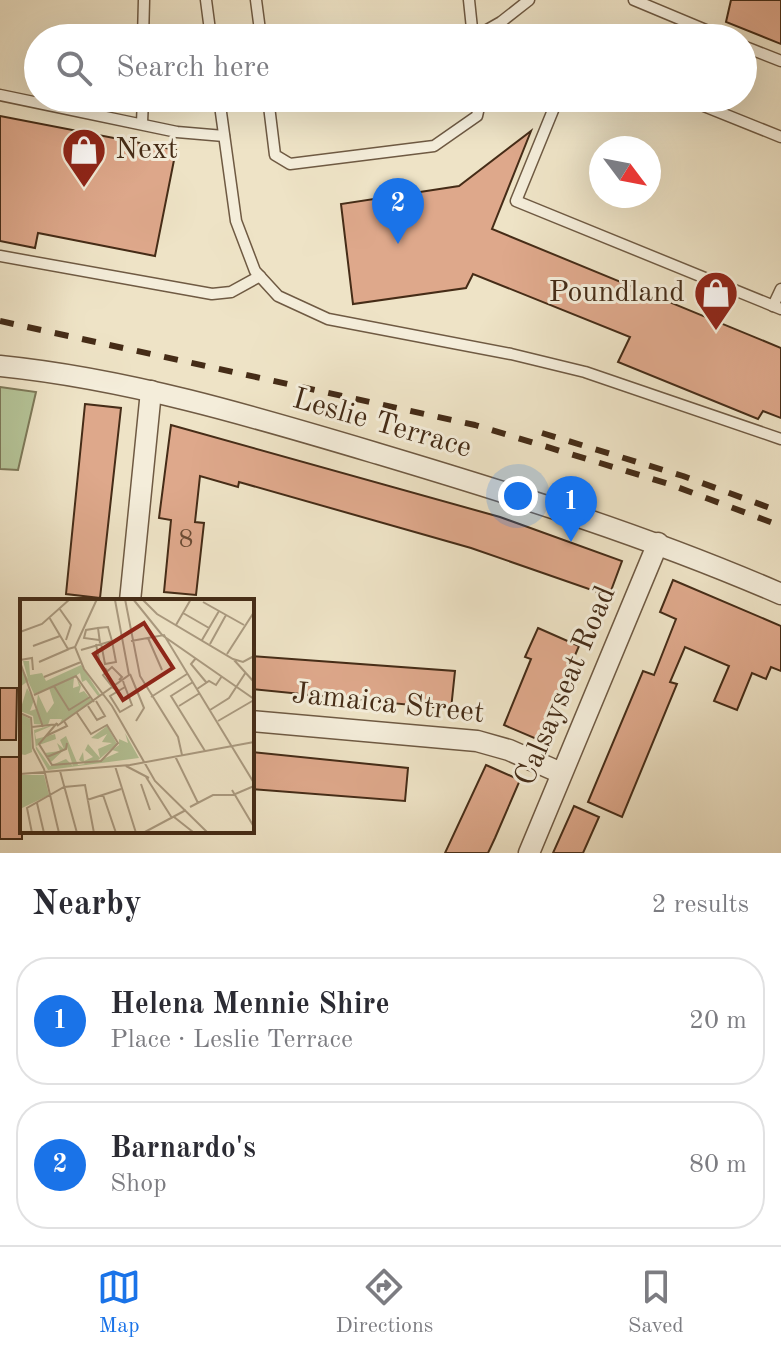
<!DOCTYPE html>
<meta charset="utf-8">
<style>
:root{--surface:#fff;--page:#f2f2f3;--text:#2b2b33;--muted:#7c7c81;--line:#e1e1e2;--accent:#1a73e8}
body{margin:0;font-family:"Old Standard TT",serif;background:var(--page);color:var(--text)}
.compass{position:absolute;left:589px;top:136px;width:72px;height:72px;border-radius:50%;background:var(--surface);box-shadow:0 8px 32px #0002;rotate:122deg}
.you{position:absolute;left:518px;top:496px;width:28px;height:28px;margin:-20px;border:6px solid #fff;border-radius:50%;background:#1a73e8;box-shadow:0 0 0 12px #1a73e833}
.badge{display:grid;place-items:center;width:52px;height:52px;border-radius:50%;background:var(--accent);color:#fff;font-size:26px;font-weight:700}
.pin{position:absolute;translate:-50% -66px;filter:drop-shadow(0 2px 4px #0008)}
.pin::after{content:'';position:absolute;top:42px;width:28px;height:24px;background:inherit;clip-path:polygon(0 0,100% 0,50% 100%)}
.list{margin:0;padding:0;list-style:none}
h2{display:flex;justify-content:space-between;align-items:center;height:104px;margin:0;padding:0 32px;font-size:34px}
h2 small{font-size:26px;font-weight:400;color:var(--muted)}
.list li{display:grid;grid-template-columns:52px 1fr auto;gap:24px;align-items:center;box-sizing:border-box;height:128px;margin:0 16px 16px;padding:0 16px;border:2px solid var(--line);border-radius:32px}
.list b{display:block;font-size:30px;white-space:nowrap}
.list p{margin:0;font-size:26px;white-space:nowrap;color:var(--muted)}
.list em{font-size:26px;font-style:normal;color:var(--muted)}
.icon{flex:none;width:44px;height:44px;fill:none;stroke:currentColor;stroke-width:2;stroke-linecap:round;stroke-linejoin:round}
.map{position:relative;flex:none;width:781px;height:853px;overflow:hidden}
.search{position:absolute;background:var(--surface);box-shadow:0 8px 32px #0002;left:24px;right:24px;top:24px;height:88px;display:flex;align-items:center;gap:20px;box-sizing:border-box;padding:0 28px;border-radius:44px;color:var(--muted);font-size:30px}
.sheet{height:392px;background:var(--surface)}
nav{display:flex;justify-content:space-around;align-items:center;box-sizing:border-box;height:112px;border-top:2px solid var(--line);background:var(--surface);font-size:22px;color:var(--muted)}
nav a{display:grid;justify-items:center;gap:4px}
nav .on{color:var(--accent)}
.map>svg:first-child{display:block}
</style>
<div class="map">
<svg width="781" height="853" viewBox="0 0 781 853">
<rect width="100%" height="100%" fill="#eee3c6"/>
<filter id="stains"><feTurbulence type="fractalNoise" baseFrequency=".0025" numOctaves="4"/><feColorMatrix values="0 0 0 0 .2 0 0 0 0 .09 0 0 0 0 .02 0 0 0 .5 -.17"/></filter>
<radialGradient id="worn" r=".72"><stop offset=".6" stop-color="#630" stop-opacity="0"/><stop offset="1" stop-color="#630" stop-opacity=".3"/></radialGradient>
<!-- green -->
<path fill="#b5c498" stroke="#7d7858" stroke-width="2" d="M 0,387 L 36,392 L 18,470 L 0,469 Z"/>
<!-- building -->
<g fill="#dea88b" stroke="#452c17" stroke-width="2">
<path d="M 731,0 L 781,0 L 781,44 L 726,22 Z"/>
<path d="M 0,116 L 176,150 L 155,256 L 38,233 L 35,248 L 0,241 Z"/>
<path d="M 531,131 L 492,229 L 781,348 L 781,418 L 763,411 L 758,419 L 618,362 L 630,337 L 473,274 L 466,288 L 353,304 L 341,204 L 459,186 Z"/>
<path d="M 85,404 L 121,408 L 100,598 L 66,594 Z"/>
<path d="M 171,425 L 500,517 L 622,561 L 609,596 L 471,548 L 239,482 L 238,487 L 200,476 L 195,522 L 204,523 L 196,595 L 164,592 L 171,520 L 159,518 Z"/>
<path d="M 673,580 L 781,626 L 781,671 L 771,667 L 766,679 L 752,673 L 737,710 L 714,701 L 729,666 L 685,647 L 670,682 L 677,684 L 622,817 L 588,802 L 643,671 L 654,675 L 676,619 L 660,612 Z"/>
<path d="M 538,628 L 579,646 L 539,740 L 504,725 L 531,659 L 525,657 Z"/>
<path d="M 252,656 L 455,671 L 451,709 L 252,689 Z"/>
<path d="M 0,688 L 17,688 L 16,740 L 0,740 Z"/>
<path d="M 252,752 L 408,768 L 405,801 L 252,789 Z"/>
<rect x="0" y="757" width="22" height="82"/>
<path d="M 486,765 L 520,780 L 495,838 L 488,853 L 445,853 Z"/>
<path d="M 574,806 L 599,817 L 583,853 L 553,853 Z"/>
</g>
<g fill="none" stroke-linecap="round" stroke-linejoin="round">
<!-- service casing -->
<g stroke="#6f5a43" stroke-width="13">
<g id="service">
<path d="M 206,0 L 211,38"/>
<path d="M 256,0 L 261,38"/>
<path d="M 469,0 L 473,38"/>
<path d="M 634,0 L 725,38"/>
<path d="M 143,38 L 144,0"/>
<path d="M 473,38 L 501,22 L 529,0"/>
<path d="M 743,46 L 781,61"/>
<path d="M 0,95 L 177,132 L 224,136"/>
<path d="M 219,98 L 236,221 L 255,271 L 278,296 L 328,319 L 511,354 L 585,372 L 781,439"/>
<path d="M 268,98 L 275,155 L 290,164 L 434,146 L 477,116 L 481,98"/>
<path d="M 558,98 L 516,201 L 781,309"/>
<path d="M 684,98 L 781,137"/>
<path d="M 142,123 L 143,98"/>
<path d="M 0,256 L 212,294 L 231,292 L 260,276"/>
<path d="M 773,306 L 781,289"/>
</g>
</g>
<!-- minor casing -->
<g stroke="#6f5a43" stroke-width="23">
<g id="minor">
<path d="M 0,366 C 129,379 255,417 379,454 C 516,495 650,537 781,594"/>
<path d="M 130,601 L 151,391"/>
<path d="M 252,721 L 477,741 L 509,750 L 561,773"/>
<path d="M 529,853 L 658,543"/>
</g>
</g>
<!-- service -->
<use href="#service" stroke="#f4edda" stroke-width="10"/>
<!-- minor -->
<use href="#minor" stroke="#f4edda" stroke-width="20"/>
<!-- rail -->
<g stroke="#452c17" stroke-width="6" stroke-dasharray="14 14" stroke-linecap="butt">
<path d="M 0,321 L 475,425 L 669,484 L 781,526"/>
<path d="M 542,433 L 683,476 L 781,512"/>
</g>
</g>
<!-- icons -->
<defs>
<g id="shop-pin" transform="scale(2.3)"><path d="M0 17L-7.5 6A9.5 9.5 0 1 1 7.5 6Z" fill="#8f2418" stroke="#f4edda"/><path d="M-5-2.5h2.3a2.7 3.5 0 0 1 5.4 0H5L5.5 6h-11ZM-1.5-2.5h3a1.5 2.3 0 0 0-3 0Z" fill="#fff"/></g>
</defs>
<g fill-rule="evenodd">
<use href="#shop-pin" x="84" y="150"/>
<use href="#shop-pin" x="716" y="293"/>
</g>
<g text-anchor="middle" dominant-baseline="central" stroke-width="6" stroke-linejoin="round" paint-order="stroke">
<!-- number labels -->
<g font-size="26" fill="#6b4b34">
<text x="186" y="540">8</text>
</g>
<!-- poi labels -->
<g font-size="30" fill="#452c17" stroke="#f4edda" text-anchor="start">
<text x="115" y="150">Next</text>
<text x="685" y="293" text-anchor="end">Poundland</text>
</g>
<!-- street labels -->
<g font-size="30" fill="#452c17" stroke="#f4edda">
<text transform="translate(382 424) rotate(16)">Leslie Terrace</text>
<text transform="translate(566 686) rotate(-67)">Calsayseat Road</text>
<text transform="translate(388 704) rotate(6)">Jamaica Street</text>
</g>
</g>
<!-- overview -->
<g transform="translate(20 599)">
<rect width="234" height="234" fill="#eee3c6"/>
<path d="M 3,62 L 9,62 L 10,76 L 22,74 L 26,82 L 61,66 L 81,97 L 75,100 L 78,97 L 66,81 L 62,83 L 60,74 L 54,78 L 53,89 L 59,87 L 57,80 L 61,87 L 59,94 L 64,92 L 73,103 L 40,124 L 42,120 L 30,120 L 28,126 L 14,125 L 13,117 L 0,112 L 7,89 L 14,101 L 10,112 L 16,110 L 18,95 L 27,114 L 34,104 L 29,89 L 14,95 L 8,82 L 0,88 L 0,65 L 8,80 ZM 0,115 L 10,120 L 12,153 L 5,156 L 0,155 ZM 36,125 L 15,134 L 16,140 L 35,135 L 36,140 L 16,147 L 30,167 L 46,160 L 53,167 L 47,148 L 31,163 L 25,154 L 40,152 L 37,144 L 44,150 L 40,141 L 46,137 L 58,166 L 65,165 L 59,161 L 63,153 L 64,162 L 73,158 L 65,151 L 68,145 L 80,159 L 78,150 L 92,144 L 82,143 L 87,135 L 78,140 L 71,139 L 87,127 L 97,145 L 76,163 L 99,153 L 92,151 L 99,146 L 99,140 L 108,144 L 105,134 L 119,159 L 28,171 L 16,150 L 14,131 ZM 0,176 L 24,176 L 29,196 L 0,210 Z" fill="#b5c498"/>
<path fill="none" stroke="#aa9a80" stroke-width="2" d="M 77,0 L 55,48 L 64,70 L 92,107 L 135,182 L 188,234M 105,0 L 120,77 L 158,138 L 162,156M 113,0 L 142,36 L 234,100M 122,0 L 137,15 L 213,60 L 223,63 L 234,57M 183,3 L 224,26M 39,9 L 51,26 L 46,41M 163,14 L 189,29M 29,18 L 48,50 L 55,48M 156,26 L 171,0M 78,29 L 66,31 L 64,39 L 79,41M 0,33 L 22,25 L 50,0M 128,39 L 142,71M 182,41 L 199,12M 111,42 L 144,36 L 234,184M 81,44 L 85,65 L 96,63 L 92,42M 76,45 L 80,66 L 87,71M 190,45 L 206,16M 13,47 L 40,37M 61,51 L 92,42 L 88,28 L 78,29 L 80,44M 207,55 L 234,13M 176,59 L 171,65 L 186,83M 0,61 L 12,59 L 13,71M 214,61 L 234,83M 0,63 L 23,128M 19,63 L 49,50M 110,75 L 124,109 L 116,122M 24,78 L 61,63M 103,82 L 104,85 L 112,106 L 100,113 L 90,97 L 105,88M 173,83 L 151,97 L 185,152M 34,87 L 49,111 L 70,98M 94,90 L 83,76 L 92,68 L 102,78 L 99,81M 177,90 L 189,82 L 196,86 L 202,77M 14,96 L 56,77 L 74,103M 131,98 L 167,75M 68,107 L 77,121 L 85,117 L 76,102M 159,107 L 180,94M 190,111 L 209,99 L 226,73M 0,114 L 11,119 L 13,149 L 24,170 L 39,234M 198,122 L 234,101M 37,124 L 19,145 L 32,166 L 81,162 L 98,144 L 87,126 L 71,135 L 57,114M 37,127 L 109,76 L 95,1M 12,128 L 38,125M 26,137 L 47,127 L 44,122M 155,157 L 178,204M 27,158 L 46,150 L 47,144M 95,167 L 116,234M 106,167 L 129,179M 40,172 L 57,234M 0,175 L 110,166 L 234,143M 126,178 L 152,219M 121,185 L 130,211M 212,191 L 234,228M 83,196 L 96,234M 67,201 L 101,190M 17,204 L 24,234M 170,208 L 193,196 L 213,196 L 234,187M 154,218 L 173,233M 12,234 L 7,209 L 44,188 L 65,186 L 74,234M 123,234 L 166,211"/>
<path fill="#8f2418" fill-opacity="0.15" stroke="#8f2418" stroke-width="4" d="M 124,24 L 153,69 L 103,101 L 74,55 Z"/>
<rect width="234" height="234" fill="none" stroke="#452c17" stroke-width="4"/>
</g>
<rect width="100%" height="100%" filter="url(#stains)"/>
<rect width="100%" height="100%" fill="url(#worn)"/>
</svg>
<svg class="compass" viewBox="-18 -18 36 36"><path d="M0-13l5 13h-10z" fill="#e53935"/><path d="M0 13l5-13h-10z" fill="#7c7c81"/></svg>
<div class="you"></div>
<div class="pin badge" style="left:571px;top:542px">1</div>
<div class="pin badge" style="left:398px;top:244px">2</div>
<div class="search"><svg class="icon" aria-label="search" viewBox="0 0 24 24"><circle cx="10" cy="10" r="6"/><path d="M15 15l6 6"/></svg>Search here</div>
</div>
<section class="sheet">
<h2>Nearby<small>2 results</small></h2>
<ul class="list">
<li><span class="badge">1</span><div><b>Helena Mennie Shire</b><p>Place · Leslie Terrace</p></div><em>20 m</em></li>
<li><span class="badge">2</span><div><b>Barnardo's</b><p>Shop</p></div><em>80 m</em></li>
</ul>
</section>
<nav>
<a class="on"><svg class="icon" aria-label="map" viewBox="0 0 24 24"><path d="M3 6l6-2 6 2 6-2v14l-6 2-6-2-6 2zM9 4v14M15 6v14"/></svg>Map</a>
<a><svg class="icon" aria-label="directions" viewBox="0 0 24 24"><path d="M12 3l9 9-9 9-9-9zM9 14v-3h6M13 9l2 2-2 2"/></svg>Directions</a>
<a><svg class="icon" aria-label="saved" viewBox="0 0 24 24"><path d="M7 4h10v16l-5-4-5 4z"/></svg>Saved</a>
</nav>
